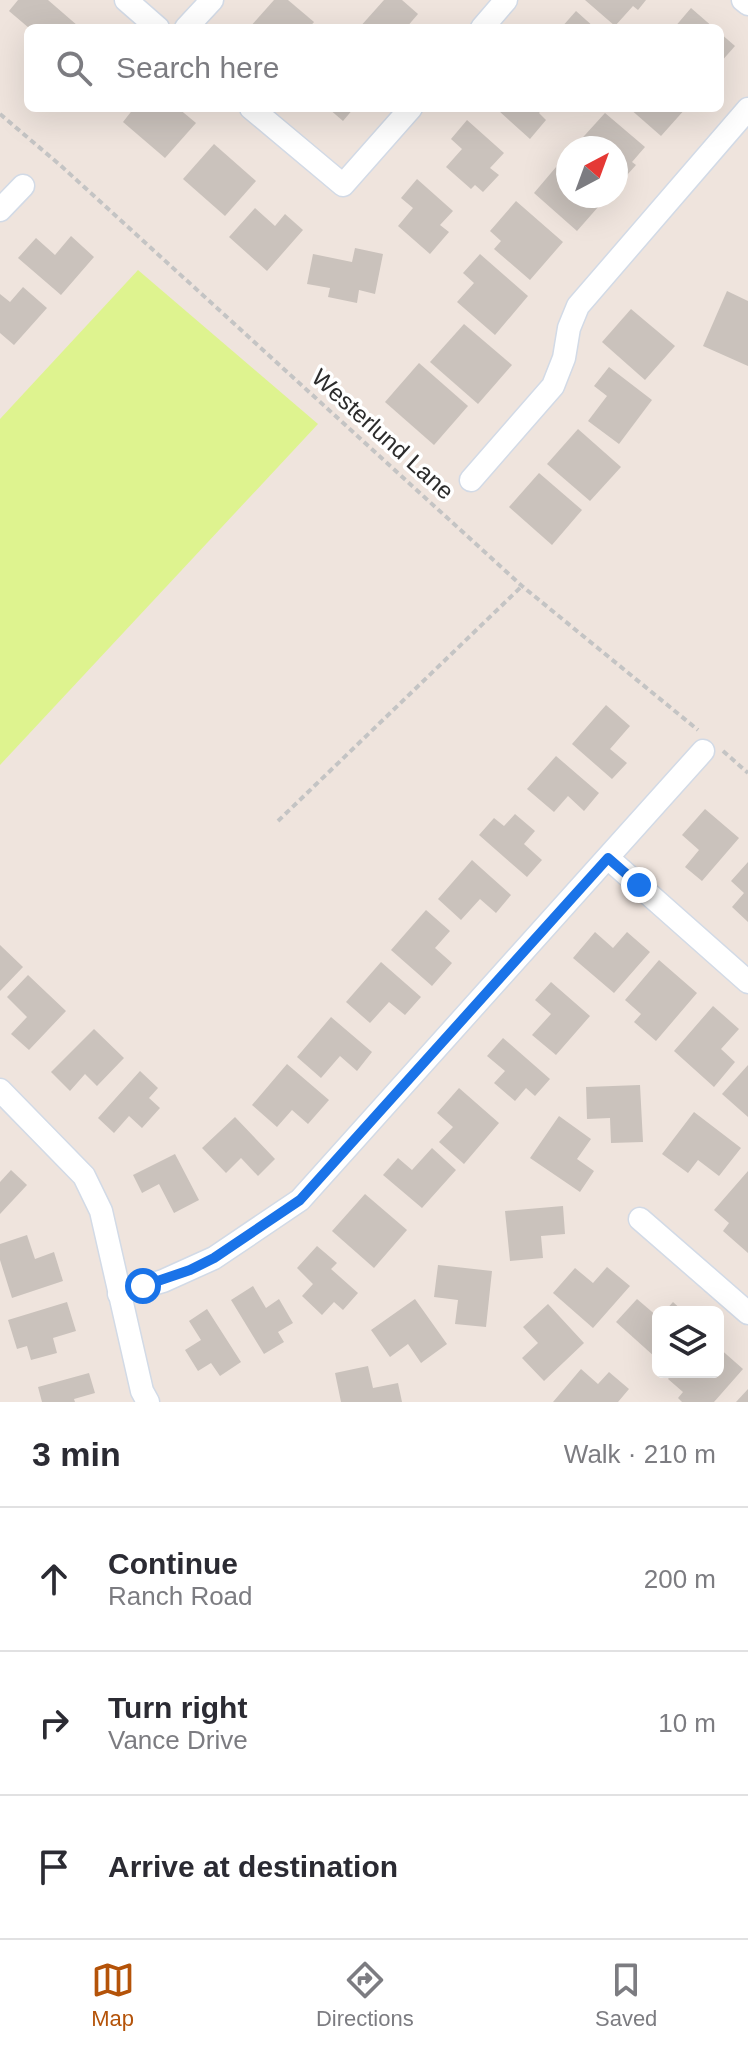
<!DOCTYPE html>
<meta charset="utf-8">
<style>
:root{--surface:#fff;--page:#f2f2f3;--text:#2b2b33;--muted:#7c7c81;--line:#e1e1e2;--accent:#b45309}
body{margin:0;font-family:Helvetica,sans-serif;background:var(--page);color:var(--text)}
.controls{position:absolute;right:24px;bottom:24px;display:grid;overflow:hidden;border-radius:12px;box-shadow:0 8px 32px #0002}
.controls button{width:72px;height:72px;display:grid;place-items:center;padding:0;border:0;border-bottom:2px solid var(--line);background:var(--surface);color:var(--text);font:40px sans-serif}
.compass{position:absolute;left:556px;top:136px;width:72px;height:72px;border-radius:50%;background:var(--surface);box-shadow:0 8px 32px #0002;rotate:41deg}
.stop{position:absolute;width:24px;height:24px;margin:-18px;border:6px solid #1a73e8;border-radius:50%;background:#fff}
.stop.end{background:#1a73e8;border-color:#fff;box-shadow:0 2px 8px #0008}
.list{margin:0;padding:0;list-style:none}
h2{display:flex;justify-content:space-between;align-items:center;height:104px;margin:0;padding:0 32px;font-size:34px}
h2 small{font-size:26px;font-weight:400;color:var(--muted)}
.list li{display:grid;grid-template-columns:52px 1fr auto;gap:24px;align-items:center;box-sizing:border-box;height:144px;padding:0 32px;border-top:2px solid var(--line)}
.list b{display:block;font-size:30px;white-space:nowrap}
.list p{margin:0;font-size:26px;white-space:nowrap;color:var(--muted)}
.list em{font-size:26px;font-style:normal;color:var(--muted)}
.icon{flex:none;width:44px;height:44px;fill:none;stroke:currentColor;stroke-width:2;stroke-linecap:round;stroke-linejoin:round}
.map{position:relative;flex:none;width:748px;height:1402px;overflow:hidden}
.search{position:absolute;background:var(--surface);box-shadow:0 8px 32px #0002;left:24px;right:24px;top:24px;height:88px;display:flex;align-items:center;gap:20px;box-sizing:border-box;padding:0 28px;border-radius:12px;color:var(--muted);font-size:30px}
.sheet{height:536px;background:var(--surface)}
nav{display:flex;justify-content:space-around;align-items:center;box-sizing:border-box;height:112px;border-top:2px solid var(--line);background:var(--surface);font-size:22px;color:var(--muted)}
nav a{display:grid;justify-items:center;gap:4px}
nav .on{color:var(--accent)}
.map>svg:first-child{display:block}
</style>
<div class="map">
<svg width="748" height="1402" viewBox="0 0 748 1402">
<rect width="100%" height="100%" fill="#efe4dd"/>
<!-- pitch -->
<path fill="#def38f" d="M 138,270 L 318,424 L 0,765 L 0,419 Z"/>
<!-- building -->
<g fill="#cac2bc">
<path d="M 18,0 L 48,0 L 78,26 L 29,28 L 9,11 Z"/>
<path d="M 274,0 L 288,0 L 314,22 L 309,28 L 249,28 Z"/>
<path d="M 384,0 L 402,0 L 418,14 L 406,28 L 359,28 Z"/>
<path d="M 585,0 L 646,0 L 638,10 L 633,6 L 615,26 Z"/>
<path d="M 691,8 L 714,28 L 674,28 Z"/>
<path d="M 576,11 L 595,28 L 561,28 Z"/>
<path d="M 720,33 L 735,46 L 720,63 Z"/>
<path d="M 134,108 L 178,108 L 196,123 L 165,158 L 123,122 Z"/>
<path d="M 328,108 L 354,108 L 343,121 Z"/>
<path d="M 502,108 L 543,108 L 539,113 L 546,120 L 530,139 L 499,111 Z"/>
<path d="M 629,108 L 686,108 L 661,136 Z"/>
<path d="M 605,113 L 645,147 L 632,162 L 636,165 L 619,184 L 616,182 L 616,148 L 575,146 Z"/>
<path d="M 467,120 L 504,153 L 490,168 L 499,175 L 483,192 L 475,185 L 471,189 L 446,167 L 462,149 L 451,139 Z"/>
<path d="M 214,144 L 256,181 L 225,216 L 183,179 Z"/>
<path d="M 562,160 L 568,165 L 568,196 L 606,198 L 577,231 L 534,193 Z"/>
<path d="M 417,179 L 453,211 L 440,225 L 449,232 L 430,254 L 398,226 L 413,208 L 401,198 Z"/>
<path d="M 516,201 L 563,242 L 530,280 L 494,249 L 501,241 L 490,231 Z"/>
<path d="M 255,208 L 275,226 L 285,214 L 303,230 L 267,271 L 229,237 Z"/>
<path d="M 71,236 L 94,257 L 61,295 L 18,258 L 36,238 L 55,255 Z"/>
<path d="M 355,248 L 383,254 L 375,294 L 359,290 L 357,303 L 328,297 L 330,288 L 307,284 L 313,254 L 352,262 Z"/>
<path d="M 480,254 L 528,296 L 495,335 L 457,302 L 474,283 L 463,273 Z"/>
<path d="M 23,287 L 47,308 L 14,345 L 0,333 L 0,294 L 10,302 Z"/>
<path d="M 727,291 L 748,301 L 748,366 L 703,346 Z"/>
<path d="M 631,309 L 675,346 L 645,380 L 602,342 Z"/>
<path d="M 464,324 L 512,365 L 478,404 L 430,362 Z"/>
<path d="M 419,363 L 468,406 L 434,445 L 385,402 Z"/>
<path d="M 609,367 L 652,400 L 619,444 L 588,421 L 607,396 L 594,386 Z"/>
<path d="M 578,429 L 621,467 L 590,501 L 547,464 Z"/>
<path d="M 539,473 L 582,510 L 552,545 L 509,507 Z"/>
<path d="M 606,705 L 630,726 L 610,749 L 627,763 L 612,779 L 572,744 Z"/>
<path d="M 556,756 L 599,793 L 584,811 L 568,796 L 554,812 L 527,789 Z"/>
<path d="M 705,809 L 739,838 L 702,881 L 685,867 L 699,850 L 682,835 Z"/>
<path d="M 515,814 L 535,831 L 524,844 L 542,860 L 527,877 L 479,835 L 494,818 L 504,826 Z"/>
<path d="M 472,860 L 511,895 L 496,913 L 480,899 L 461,920 L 438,899 Z"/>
<path d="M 748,862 L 748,922 L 732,907 L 744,893 L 731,881 Z"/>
<path d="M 426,910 L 450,931 L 435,948 L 452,963 L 432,986 L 391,950 Z"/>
<path d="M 595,932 L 613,948 L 627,932 L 650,952 L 614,993 L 573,958 Z"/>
<path d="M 0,945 L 23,967 L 0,991 Z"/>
<path d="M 659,960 L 697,993 L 656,1041 L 634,1022 L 641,1014 L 625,1000 Z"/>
<path d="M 381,962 L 421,997 L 405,1015 L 389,1002 L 370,1023 L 346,1002 Z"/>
<path d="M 28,975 L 66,1011 L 29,1050 L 11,1034 L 27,1017 L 7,997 Z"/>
<path d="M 551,982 L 590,1016 L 556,1055 L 532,1035 L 551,1014 L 535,1000 Z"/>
<path d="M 713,1006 L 739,1029 L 721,1049 L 735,1062 L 714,1087 L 674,1051 Z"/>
<path d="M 331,1017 L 372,1052 L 357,1071 L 340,1056 L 321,1078 L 297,1057 Z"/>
<path d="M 94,1029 L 124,1058 L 97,1086 L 85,1074 L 70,1091 L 51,1072 Z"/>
<path d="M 503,1038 L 550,1079 L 535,1096 L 526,1088 L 515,1101 L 494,1083 L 505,1071 L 487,1056 Z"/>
<path d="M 287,1064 L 329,1100 L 308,1124 L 292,1110 L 277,1127 L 252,1105 Z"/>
<path d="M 748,1065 L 748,1117 L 722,1094 Z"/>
<path d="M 140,1071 L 158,1088 L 149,1098 L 160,1108 L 142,1128 L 129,1116 L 114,1133 L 98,1118 Z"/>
<path d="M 640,1085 L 643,1142 L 611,1143 L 610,1118 L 587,1119 L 586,1087 Z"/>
<path d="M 459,1088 L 499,1123 L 464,1164 L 439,1142 L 453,1127 L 437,1113 Z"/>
<path d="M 694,1112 L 741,1148 L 719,1176 L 698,1160 L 688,1173 L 662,1154 Z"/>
<path d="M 559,1116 L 591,1139 L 577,1159 L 594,1171 L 580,1192 L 530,1158 Z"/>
<path d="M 235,1117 L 275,1159 L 258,1176 L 241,1158 L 226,1173 L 202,1148 Z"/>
<path d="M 432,1148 L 456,1170 L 422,1208 L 383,1175 L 398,1158 L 412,1170 Z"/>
<path d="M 175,1154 L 199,1200 L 174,1213 L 159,1184 L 142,1193 L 133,1175 Z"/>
<path d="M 11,1170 L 27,1185 L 0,1214 L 0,1182 Z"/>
<path d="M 748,1171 L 748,1253 L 723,1231 L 729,1223 L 714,1210 Z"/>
<path d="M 365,1194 L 407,1230 L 374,1268 L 332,1231 Z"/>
<path d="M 563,1206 L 565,1234 L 541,1236 L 543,1258 L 510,1261 L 505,1211 Z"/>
<path d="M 27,1235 L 35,1259 L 54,1252 L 63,1281 L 12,1298 L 0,1260 L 0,1244 Z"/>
<path d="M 317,1246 L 337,1263 L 331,1269 L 358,1293 L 343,1310 L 334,1302 L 322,1315 L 302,1296 L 313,1284 L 297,1268 Z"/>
<path d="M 438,1265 L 492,1271 L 486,1327 L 455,1324 L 458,1300 L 434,1297 Z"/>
<path d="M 607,1267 L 630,1286 L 593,1328 L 553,1293 L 575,1268 L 593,1283 Z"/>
<path d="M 253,1286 L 266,1308 L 279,1299 L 293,1323 L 278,1332 L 284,1342 L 264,1354 L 231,1300 Z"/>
<path d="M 415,1299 L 447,1344 L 421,1363 L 408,1344 L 390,1357 L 371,1330 Z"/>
<path d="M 637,1299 L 658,1317 L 658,1354 L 655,1357 L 616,1322 Z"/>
<path d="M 67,1302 L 76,1331 L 53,1338 L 57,1353 L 31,1360 L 27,1346 L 17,1349 L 8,1320 Z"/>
<path d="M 673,1302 L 684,1312 L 664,1312 Z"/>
<path d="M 548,1304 L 584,1343 L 544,1381 L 522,1358 L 538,1343 L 523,1327 Z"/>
<path d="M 207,1309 L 241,1362 L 220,1376 L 211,1363 L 198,1371 L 185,1350 L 201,1340 L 189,1321 Z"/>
<path d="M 718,1347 L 743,1369 L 714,1402 L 682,1402 L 678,1398 L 683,1392 L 668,1379 L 674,1372 L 718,1372 Z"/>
<path d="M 368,1366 L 373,1388 L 398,1383 L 402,1402 L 341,1402 L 335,1373 Z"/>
<path d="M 581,1369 L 598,1384 L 609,1372 L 629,1389 L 618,1402 L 553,1402 Z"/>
<path d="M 89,1373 L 95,1393 L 74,1399 L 75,1402 L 42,1402 L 38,1387 Z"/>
<path d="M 748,1389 L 748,1402 L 736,1402 Z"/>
</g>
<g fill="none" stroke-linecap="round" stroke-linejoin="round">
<!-- street casing -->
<g stroke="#d2dae6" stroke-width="25">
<g id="street">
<path d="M 126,0 L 158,28"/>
<path d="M 743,0 L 748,4"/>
<path d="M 186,28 L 212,0"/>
<path d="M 482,28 L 506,0"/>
<path d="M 251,108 L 343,185 L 411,108"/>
<path d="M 0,210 L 23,186"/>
<path d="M 471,480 L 553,386 L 564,358 L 569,328 L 578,306 L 748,109"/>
<path d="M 608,858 L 748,982"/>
<path d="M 0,1090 L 84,1176 L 101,1211 L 142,1391 L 148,1402"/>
<path d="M 640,1219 L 748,1313"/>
<path d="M 119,1294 L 163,1281 L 214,1258 L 300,1200 L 703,751"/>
</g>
</g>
<!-- path -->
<g stroke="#c4c4c4" stroke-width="4" stroke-dasharray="6 4" stroke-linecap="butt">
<path d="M 0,114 L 60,165 L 522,586 L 698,730"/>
<path d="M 723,751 L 748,773"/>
<path d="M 278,821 L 522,586"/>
</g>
<!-- street -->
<use href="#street" stroke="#fff" stroke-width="22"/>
</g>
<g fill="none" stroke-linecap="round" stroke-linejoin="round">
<!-- route -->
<path stroke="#1a73e8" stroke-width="10" d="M 143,1286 L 190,1270 L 214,1258 L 300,1200 L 608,858 L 639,885"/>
</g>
<g text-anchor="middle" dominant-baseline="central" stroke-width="7" stroke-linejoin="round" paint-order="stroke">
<!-- street labels -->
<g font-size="24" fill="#2c2c2c" stroke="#fff">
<text transform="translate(383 434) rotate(42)">Westerlund Lane</text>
</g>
</g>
</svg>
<div class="controls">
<button><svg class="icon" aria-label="layers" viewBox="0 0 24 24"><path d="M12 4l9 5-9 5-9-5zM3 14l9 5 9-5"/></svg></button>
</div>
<svg class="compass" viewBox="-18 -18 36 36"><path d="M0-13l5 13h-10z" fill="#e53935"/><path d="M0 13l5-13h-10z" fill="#7c7c81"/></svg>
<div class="stop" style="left:143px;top:1286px"></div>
<div class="stop end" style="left:639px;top:885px"></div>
<div class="search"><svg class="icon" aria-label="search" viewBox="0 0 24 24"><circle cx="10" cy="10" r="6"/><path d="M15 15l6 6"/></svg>Search here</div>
</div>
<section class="sheet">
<h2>3 min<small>Walk · 210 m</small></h2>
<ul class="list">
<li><svg class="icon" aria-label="ahead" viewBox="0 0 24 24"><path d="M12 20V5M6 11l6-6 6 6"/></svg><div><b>Continue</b><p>Ranch Road</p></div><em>200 m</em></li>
<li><svg class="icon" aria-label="right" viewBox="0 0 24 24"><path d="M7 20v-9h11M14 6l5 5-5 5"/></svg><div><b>Turn right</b><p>Vance Drive</p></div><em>10 m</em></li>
<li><svg class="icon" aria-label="arrive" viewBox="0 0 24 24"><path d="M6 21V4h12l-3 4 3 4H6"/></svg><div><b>Arrive at destination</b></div></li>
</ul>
</section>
<nav>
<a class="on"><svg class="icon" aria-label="map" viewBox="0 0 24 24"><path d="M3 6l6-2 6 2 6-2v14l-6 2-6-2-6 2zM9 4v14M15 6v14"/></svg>Map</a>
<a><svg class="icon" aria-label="directions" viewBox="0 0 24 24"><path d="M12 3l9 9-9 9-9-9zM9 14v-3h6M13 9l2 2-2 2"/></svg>Directions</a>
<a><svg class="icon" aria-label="saved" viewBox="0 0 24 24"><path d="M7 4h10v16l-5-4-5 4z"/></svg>Saved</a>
</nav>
